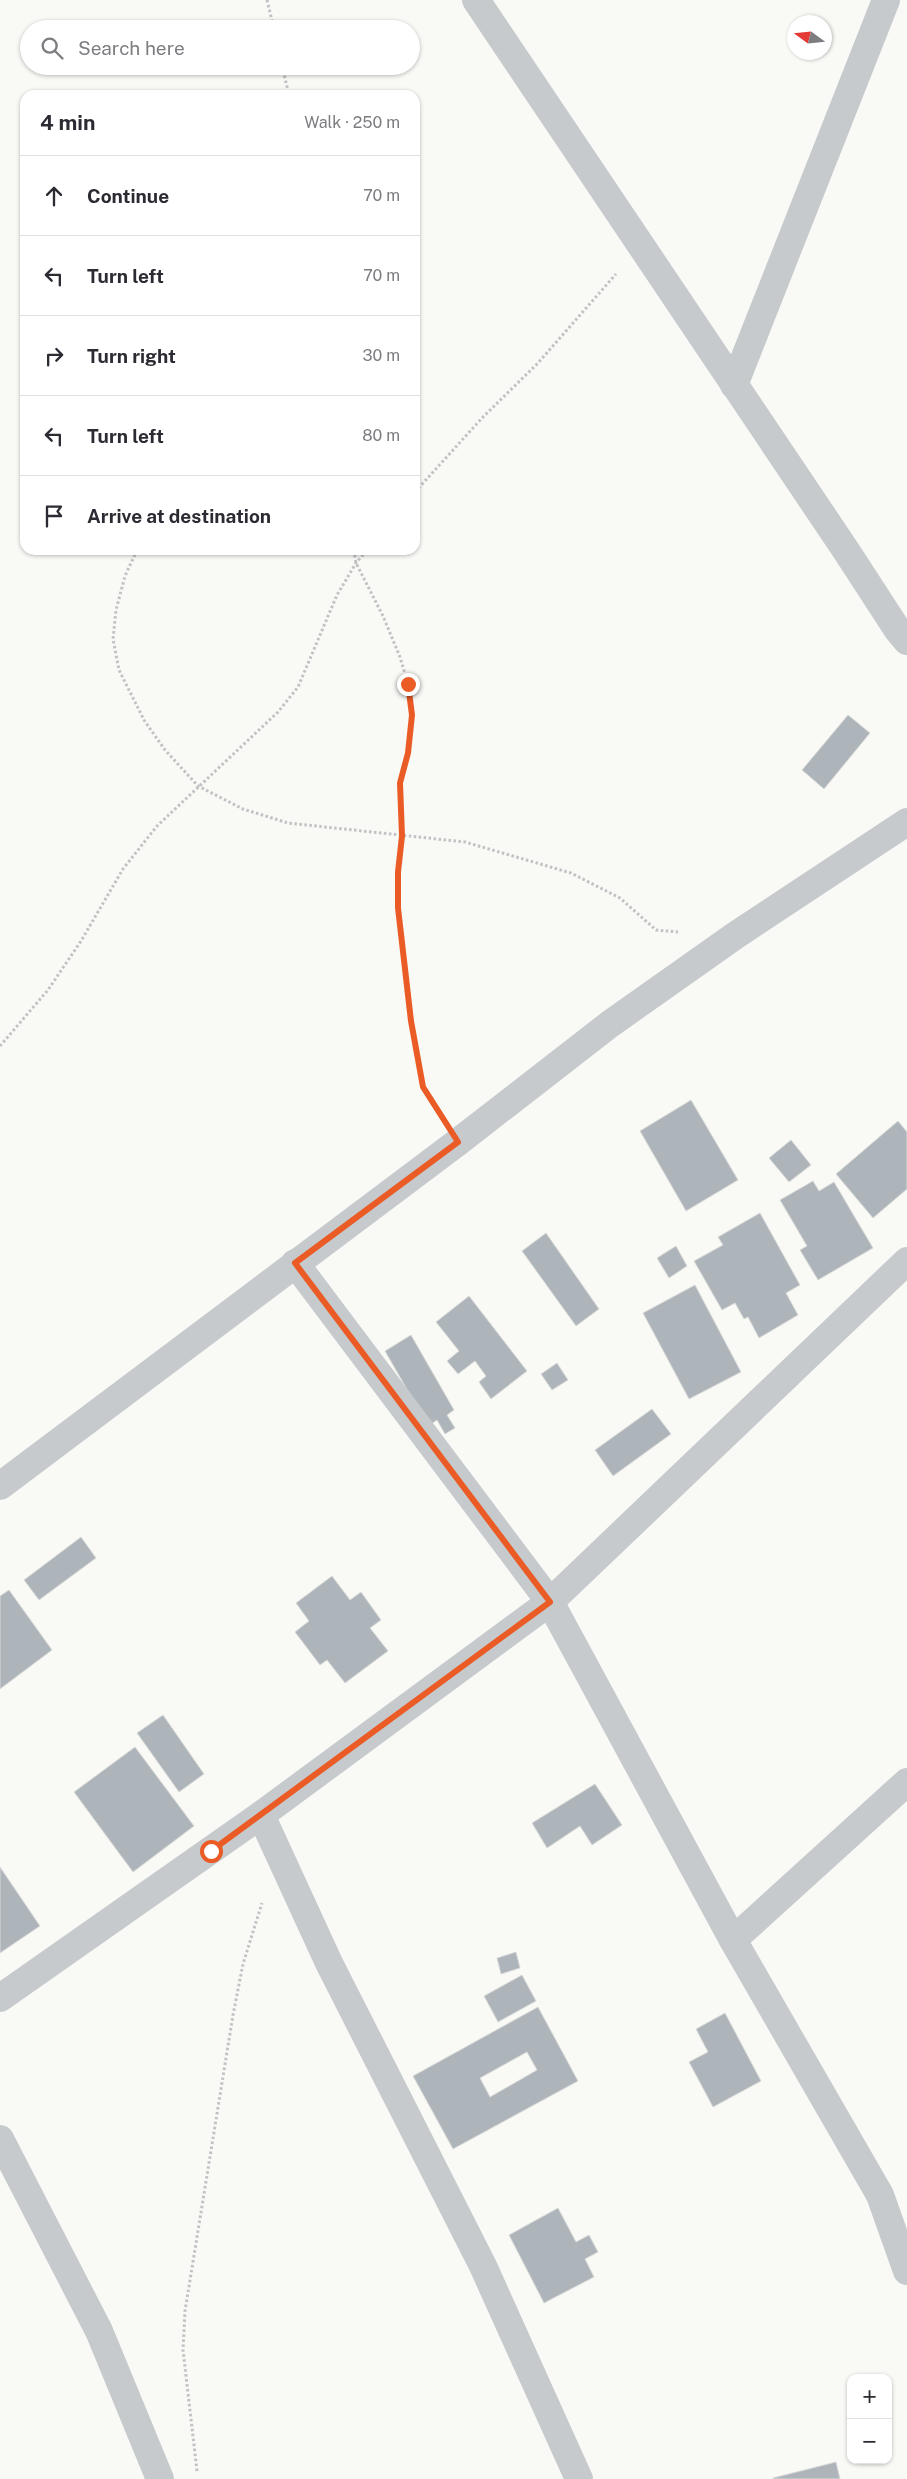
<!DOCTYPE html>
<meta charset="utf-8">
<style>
:root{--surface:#fff;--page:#f7f7f7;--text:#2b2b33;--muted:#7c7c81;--line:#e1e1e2}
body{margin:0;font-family:"Public Sans",sans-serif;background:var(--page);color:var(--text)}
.controls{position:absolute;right:15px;bottom:15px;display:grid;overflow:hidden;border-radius:10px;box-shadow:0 1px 4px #0004}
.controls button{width:45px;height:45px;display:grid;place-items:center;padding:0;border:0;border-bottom:1px solid var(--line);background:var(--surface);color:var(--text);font:25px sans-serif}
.compass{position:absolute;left:787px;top:15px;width:45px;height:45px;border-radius:50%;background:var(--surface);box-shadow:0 1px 4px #0004;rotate:285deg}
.stop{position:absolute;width:15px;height:15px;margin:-11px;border:4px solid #ea5b25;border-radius:50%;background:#fff}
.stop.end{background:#ea5b25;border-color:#fff;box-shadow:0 1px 5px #0008}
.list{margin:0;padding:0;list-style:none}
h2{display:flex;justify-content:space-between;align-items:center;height:65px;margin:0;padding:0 20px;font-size:21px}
h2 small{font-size:16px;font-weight:400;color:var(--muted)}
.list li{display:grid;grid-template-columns:32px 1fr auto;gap:15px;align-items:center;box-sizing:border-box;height:80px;padding:0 20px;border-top:1px solid var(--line)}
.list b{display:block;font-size:19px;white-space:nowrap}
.list em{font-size:16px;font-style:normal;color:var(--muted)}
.icon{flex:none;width:28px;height:28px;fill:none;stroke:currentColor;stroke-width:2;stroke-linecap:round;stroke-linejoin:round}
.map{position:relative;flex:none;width:907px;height:2479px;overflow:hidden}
.search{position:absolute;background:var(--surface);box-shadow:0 1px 4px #0004;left:20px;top:20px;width:400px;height:55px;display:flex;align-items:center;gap:12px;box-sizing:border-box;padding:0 18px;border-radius:28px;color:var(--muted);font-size:19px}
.panel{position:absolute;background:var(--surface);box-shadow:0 1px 4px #0004;left:20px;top:90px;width:400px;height:465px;border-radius:15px}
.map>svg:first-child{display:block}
</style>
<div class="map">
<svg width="907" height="2479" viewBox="0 0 907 2479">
<rect width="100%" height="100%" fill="#f9f9f6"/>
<!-- building -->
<g fill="#adb5bb" stroke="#dadad8" fill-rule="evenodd">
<path d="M 848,715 L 870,733 L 824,789 L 802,770 Z"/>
<path d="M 691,1100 L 738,1180 L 686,1211 L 640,1131 Z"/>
<path d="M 898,1121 L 907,1132 L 907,1189 L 873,1218 L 836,1174 Z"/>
<path d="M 791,1140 L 811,1165 L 789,1182 L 769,1158 Z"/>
<path d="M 813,1181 L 819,1191 L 834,1182 L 873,1248 L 818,1280 L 800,1250 L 807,1246 L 780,1200 Z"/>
<path d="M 760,1213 L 800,1285 L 786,1293 L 798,1315 L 759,1338 L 748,1317 L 744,1319 L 735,1303 L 722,1310 L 694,1261 L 723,1245 L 718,1237 Z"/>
<path d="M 546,1233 L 599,1309 L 576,1326 L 522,1251 Z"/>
<path d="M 676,1246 L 687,1266 L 669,1278 L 657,1258 Z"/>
<path d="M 695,1285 L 741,1372 L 689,1399 L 643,1313 Z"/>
<path d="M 469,1296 L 527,1371 L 491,1399 L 479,1382 L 486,1376 L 475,1361 L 458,1374 L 447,1361 L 459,1351 L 436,1322 Z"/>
<path d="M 411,1335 L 454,1410 L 447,1415 L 455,1428 L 445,1434 L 437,1420 L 428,1426 L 385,1351 Z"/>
<path d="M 557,1363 L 568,1380 L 552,1390 L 541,1374 Z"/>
<path d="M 652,1409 L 671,1434 L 613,1476 L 595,1450 Z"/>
<path d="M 81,1537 L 96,1558 L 39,1600 L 24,1580 Z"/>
<path d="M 332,1576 L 350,1600 L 361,1592 L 381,1620 L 370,1628 L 388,1651 L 345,1683 L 327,1660 L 320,1665 L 295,1632 L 309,1621 L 296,1603 Z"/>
<path d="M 9,1590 L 52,1650 L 0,1689 L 0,1596 Z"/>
<path d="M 163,1715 L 204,1774 L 179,1792 L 137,1733 Z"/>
<path d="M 135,1747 L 194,1826 L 133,1872 L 74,1792 Z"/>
<path d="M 595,1784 L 622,1825 L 592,1845 L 580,1826 L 547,1848 L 532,1823 Z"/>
<path d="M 0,1867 L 40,1926 L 0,1953 Z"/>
<path d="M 516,1952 L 520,1968 L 501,1974 L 497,1958 Z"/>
<path d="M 522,1975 L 536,2001 L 498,2022 L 484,1996 Z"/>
<path d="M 538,2007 L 578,2081 L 453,2149 L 413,2076 ZM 527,2052 L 537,2070 L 490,2097 L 480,2078 Z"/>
<path d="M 725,2013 L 761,2081 L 713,2107 L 689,2062 L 708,2052 L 696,2029 Z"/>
<path d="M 558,2208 L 576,2242 L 589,2235 L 598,2252 L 585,2259 L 594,2277 L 544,2303 L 509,2235 Z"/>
<path d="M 836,2462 L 840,2479 L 773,2479 L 773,2478 Z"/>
</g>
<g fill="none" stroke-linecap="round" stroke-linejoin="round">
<!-- path -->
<g stroke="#c0c2c4" stroke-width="3" stroke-dasharray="2.5 2.5" stroke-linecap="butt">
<path d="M 267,0 L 274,29"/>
<path d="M 282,66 L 289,95"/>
<path d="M 415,492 L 482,418 L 538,363 L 616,274"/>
<path d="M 137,550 L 125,576 L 116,610 L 113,639 L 119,670 L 144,720 L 165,750 L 198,786 L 243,809 L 288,823 L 465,842 L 571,873 L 620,898 L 656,930 L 678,932"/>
<path d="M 354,550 L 356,563 L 383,616 L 400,657 L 408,684 L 412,715 L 408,753 L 400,783 L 402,836 L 398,872 L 398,908 L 411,1021 L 423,1087 L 439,1112"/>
<path d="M 0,1046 L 48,990 L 81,941 L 123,869 L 157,826 L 278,712 L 298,687 L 337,595 L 356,563 L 367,550"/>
<path d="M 197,2471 L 183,2350 L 185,2311 L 233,2015 L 243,1964 L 262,1903"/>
</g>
<!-- minor -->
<g stroke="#c6cacd" stroke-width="28">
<path d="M 476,0 L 847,552 L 897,629 L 907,641"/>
<path d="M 734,385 L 886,0"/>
<path d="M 295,1263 L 550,1602 L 733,1940 L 880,2195 L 907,2271"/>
<path d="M 0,1486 L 458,1142 L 610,1024 L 736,935 L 907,822"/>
<path d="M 261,1815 L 329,1963 L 483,2266 L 579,2479"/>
<path d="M 733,1940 L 907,1782"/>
<path d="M 0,1998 L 261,1815 L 550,1602 L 907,1261"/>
<path d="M 0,2139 L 99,2331 L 160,2479"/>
</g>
</g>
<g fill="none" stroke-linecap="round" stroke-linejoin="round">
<!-- route -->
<path stroke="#ea5b25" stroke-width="6" d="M 211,1851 L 550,1602 L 295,1263 L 458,1142 L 423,1087 L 411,1021 L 398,908 L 398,872 L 402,836 L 400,783 L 408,753 L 412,715 L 408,684"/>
</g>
</svg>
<div class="controls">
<button>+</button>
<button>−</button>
</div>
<svg class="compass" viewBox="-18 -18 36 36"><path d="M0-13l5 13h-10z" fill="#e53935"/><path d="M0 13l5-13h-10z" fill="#7c7c81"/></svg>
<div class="stop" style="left:211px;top:1851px"></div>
<div class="stop end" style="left:408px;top:684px"></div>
<div class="search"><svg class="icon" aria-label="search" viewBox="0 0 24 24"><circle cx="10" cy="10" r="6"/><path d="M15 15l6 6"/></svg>Search here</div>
<section class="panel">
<h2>4 min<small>Walk · 250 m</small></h2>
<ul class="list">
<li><svg class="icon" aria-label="ahead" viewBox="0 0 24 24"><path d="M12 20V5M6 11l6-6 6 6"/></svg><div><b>Continue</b></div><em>70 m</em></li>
<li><svg class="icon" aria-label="left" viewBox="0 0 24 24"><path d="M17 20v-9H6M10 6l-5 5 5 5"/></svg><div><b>Turn left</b></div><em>70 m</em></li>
<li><svg class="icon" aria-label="right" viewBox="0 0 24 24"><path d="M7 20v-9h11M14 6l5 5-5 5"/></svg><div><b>Turn right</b></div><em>30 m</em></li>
<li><svg class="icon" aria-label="left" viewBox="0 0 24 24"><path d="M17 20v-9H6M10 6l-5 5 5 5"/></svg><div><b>Turn left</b></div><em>80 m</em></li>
<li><svg class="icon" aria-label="arrive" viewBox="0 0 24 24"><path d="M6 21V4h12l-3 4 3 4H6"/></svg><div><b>Arrive at destination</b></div></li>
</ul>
</section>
</div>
